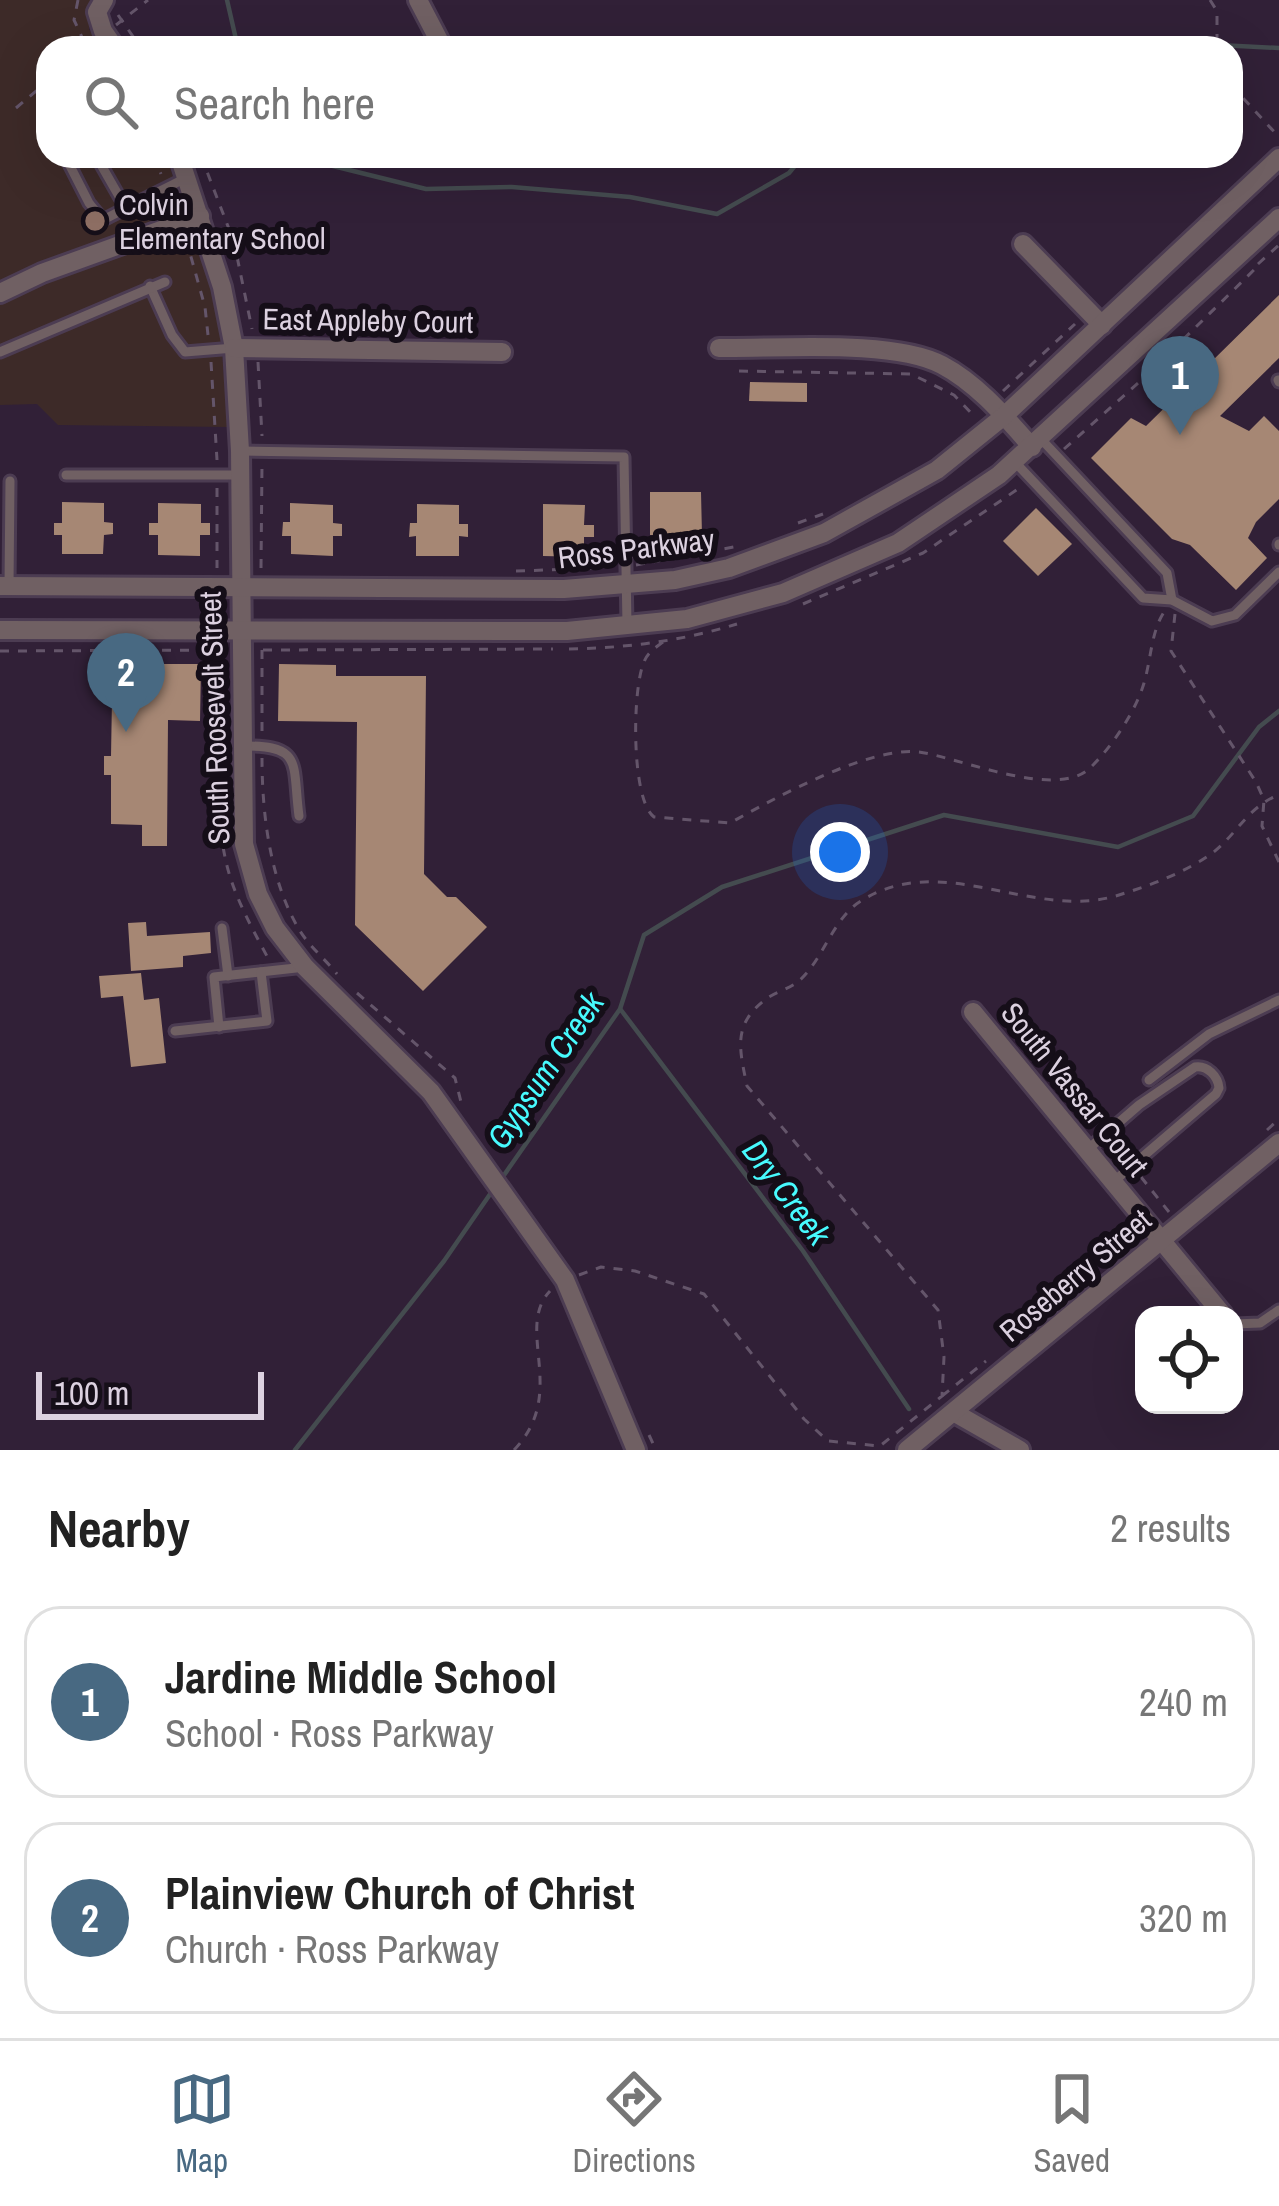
<!DOCTYPE html>
<meta charset="utf-8">
<style>
:root{--surface:#fff;--page:#f2f2f2;--text:#222;--muted:#767676;--line:#e0e0e0;--accent:#486982}
body{margin:0;font-family:"Archivo Narrow",sans-serif;background:var(--page);color:var(--text)}
.controls{position:absolute;right:36px;bottom:36px;display:grid;overflow:hidden;border-radius:24px;box-shadow:0 12px 48px #0002}
.controls button{width:108px;height:108px;display:grid;place-items:center;padding:0;border:0;border-bottom:3px solid var(--line);background:var(--surface);color:var(--text);font:60px sans-serif}
.scale{position:absolute;left:36px;bottom:30px;width:228px;box-sizing:border-box;padding-left:12px;border:6px solid #dcd1e0;border-top:0;font-size:33px;line-height:42px;white-space:nowrap;color:#dcd1e0;-webkit-text-stroke:9px #150e18;paint-order:stroke}
.you{position:absolute;left:840px;top:852px;width:42px;height:42px;margin:-30px;border:9px solid #fff;border-radius:50%;background:#1a73e8;box-shadow:0 0 0 18px #1a73e833}
.badge{display:grid;place-items:center;width:78px;height:78px;border-radius:50%;background:var(--accent);color:#fff;font-size:39px;font-weight:700}
.pin{position:absolute;translate:-50% -99px;filter:drop-shadow(0 3px 6px #0008)}
.pin::after{content:'';position:absolute;top:63px;width:42px;height:36px;background:inherit;clip-path:polygon(0 0,100% 0,50% 100%)}
.list{margin:0;padding:0;list-style:none}
h2{display:flex;justify-content:space-between;align-items:center;height:156px;margin:0;padding:0 48px;font-size:51px}
h2 small{font-size:39px;font-weight:400;color:var(--muted)}
.list li{display:grid;grid-template-columns:78px 1fr auto;gap:36px;align-items:center;box-sizing:border-box;height:192px;margin:0 24px 24px;padding:0 24px;border:3px solid var(--line);border-radius:36px}
.list b{display:block;font-size:45px;white-space:nowrap}
.list p{margin:0;font-size:39px;white-space:nowrap;color:var(--muted)}
.list em{font-size:39px;font-style:normal;color:var(--muted)}
.icon{flex:none;width:66px;height:66px;fill:none;stroke:currentColor;stroke-width:2;stroke-linecap:round;stroke-linejoin:round}
.map{position:relative;flex:none;width:1279px;height:1450px;overflow:hidden}
.search{position:absolute;background:var(--surface);box-shadow:0 12px 48px #0002;left:36px;right:36px;top:36px;height:132px;display:flex;align-items:center;gap:30px;box-sizing:border-box;padding:0 42px;border-radius:36px;color:var(--muted);font-size:45px}
.sheet{height:588px;background:var(--surface)}
nav{display:flex;justify-content:space-around;align-items:center;box-sizing:border-box;height:168px;border-top:3px solid var(--line);background:var(--surface);font-size:33px;color:var(--muted)}
nav a{display:grid;justify-items:center;gap:6px}
nav .on{color:var(--accent)}
.map>svg:first-child{display:block}
</style>
<div class="map">
<svg width="1279" height="1450" viewBox="0 0 1279 1450">
<rect width="100%" height="100%" fill="#312037"/>
<!-- education -->
<path fill="#3d2a28" d="M 0,0 L 91,0 L 89,29 L 101,48 L 48,48 L 48,156 L 166,156 L 212,289 L 220,326 L 228,427 L 58,425 L 37,404 L 0,405 Z"/>
<g fill="none" stroke-linecap="round" stroke-linejoin="round">
<!-- stream -->
<g stroke="#444b4f" stroke-width="4.5">
<path d="M 227,0 L 238,48"/>
<path d="M 1134,48 L 1156,43 L 1177,48"/>
<path d="M 1206,48 L 1219,45 L 1279,48"/>
<path d="M 320,156 L 333,166 L 426,189 L 512,187 L 630,197 L 717,214 L 789,173 L 803,156"/>
<path d="M 621,1010 L 803,1251 L 909,1409"/>
<path d="M 502,1178 L 620,1009 L 644,935 L 722,887 L 944,815 L 1118,847 L 1193,816 L 1259,727 L 1279,711"/>
<path d="M 295,1450 L 444,1261 L 495,1187"/>
</g>
</g>
<!-- building -->
<g fill="#a68774">
<path d="M 1279,295 L 1279,358 L 1220,416 L 1249,431 L 1264,416 L 1279,431 L 1279,499 L 1256,522 L 1248,538 L 1267,558 L 1236,590 L 1190,545 L 1172,539 L 1091,458 L 1131,418 L 1146,426 Z"/>
<path d="M 750,382 L 807,383 L 807,402 L 749,401 Z"/>
<path d="M 650,492 L 701,492 L 702,535 L 682,535 L 682,544 L 669,544 L 669,535 L 650,535 Z"/>
<path d="M 62,502 L 104,503 L 104,522 L 113,523 L 113,534 L 104,535 L 103,554 L 62,554 L 62,535 L 54,535 L 54,523 L 62,523 Z"/>
<path d="M 158,503 L 201,504 L 201,523 L 210,523 L 210,535 L 200,535 L 200,556 L 158,555 L 158,535 L 149,535 L 149,523 L 158,523 Z"/>
<path d="M 290,503 L 333,505 L 333,523 L 342,524 L 342,536 L 333,536 L 333,556 L 291,554 L 291,536 L 282,536 L 283,522 L 290,522 Z"/>
<path d="M 417,504 L 459,505 L 459,524 L 468,524 L 468,537 L 459,536 L 459,556 L 416,556 L 416,536 L 409,537 L 410,523 L 417,523 Z"/>
<path d="M 543,504 L 585,505 L 584,525 L 594,525 L 594,537 L 584,537 L 584,557 L 543,556 Z"/>
<path d="M 1036,508 L 1072,544 L 1038,576 L 1003,541 Z"/>
<path d="M 102,664 L 201,664 L 200,721 L 168,720 L 167,846 L 142,846 L 142,825 L 111,824 L 111,775 L 104,775 L 104,756 L 111,756 L 112,699 L 102,698 Z"/>
<path d="M 279,664 L 336,665 L 336,676 L 426,676 L 424,874 L 447,897 L 456,897 L 487,927 L 423,991 L 355,925 L 357,722 L 278,721 Z"/>
<path d="M 146,922 L 147,936 L 210,932 L 211,953 L 183,956 L 183,967 L 131,971 L 128,923 Z"/>
<path d="M 141,973 L 144,1000 L 159,998 L 166,1063 L 131,1067 L 123,996 L 101,998 L 99,976 Z"/>
</g>
<g fill="none" stroke-linecap="round" stroke-linejoin="round">
<!-- service casing -->
<g stroke="#4c3c52" stroke-width="15">
<g id="service">
<path d="M 48,108 L 48,114"/>
<path d="M 65,156 L 89,203 L 103,220 L 138,202"/>
<path d="M 96,156 L 120,198 L 138,202 L 186,178"/>
<path d="M 150,286 L 172,335 L 185,352 L 234,348"/>
<path d="M 0,352 L 165,282"/>
<path d="M 1278,380 L 1279,382"/>
<path d="M 1041,439 L 1167,573 L 1172,600"/>
<path d="M 240,451 L 624,457 L 627,625"/>
<path d="M 1015,462 L 1143,598 L 1172,600 L 1212,621 L 1235,615 L 1279,572"/>
<path d="M 66,475 L 240,475"/>
<path d="M 1279,544 L 1279,545"/>
<path d="M 9,586 L 10,481"/>
<path d="M 242,746 C 304,745 292,763 299,816"/>
<path d="M 222,928 L 228,976"/>
<path d="M 219,1027 L 214,977 L 305,967"/>
<path d="M 175,1031 L 267,1021 L 261,972"/>
<path d="M 1149,1080 L 1209,1034 L 1279,1000"/>
<path d="M 1086,1151 L 1139,1105 L 1195,1067 C 1207,1065 1218,1076 1219,1088 L 1216,1094 L 1112,1183"/>
<path d="M 1234,1324 L 1260,1323 L 1279,1310"/>
</g>
</g>
<!-- minor casing -->
<g stroke="#4c3c52" stroke-width="24">
<g id="minor">
<path d="M 104,0 L 97,12 L 103,31 L 115,48"/>
<path d="M 418,0 L 443,48"/>
<path d="M 179,156 L 222,287 L 234,348 L 240,451 L 244,844 L 258,894 L 275,928 L 305,967 L 431,1092 L 565,1280 L 636,1450"/>
<path d="M 1023,244 L 1102,325"/>
<path d="M 0,293 L 42,273 L 200,216"/>
<path d="M 234,348 L 502,352"/>
<path d="M 719,348 C 778,349 893,339 942,365 C 978,384 1006,418 1032,447"/>
<path d="M 0,586 L 564,589 L 675,580 L 729,568 L 824,533 L 937,470 L 1004,416 L 1279,158"/>
<path d="M 0,630 L 567,631 L 687,619 L 783,593 L 898,543 L 999,475 L 1279,218"/>
<path d="M 973,1012 L 1223,1315"/>
<path d="M 955,1413 L 1020,1450"/>
<path d="M 907,1450 L 1279,1143"/>
</g>
</g>
<!-- path -->
<g stroke="#64556a" stroke-width="3" stroke-dasharray="9 9" stroke-linecap="butt">
<path d="M 78,0 L 74,20 L 87,48"/>
<path d="M 1210,0 L 1217,11 L 1217,48"/>
<path d="M 118,15 L 141,48"/>
<path d="M 116,25 L 148,0"/>
<path d="M 1231,85 L 1279,137"/>
<path d="M 16,108 L 48,81"/>
<path d="M 153,156 L 161,174"/>
<path d="M 201,156 L 234,242 L 252,329"/>
<path d="M 186,239 L 205,307 L 208,335"/>
<path d="M 1258,264 L 1279,245"/>
<path d="M 211,362 L 217,460"/>
<path d="M 258,362 L 262,436"/>
<path d="M 739,371 L 911,374 L 954,395 L 974,416"/>
<path d="M 1003,391 L 1075,324"/>
<path d="M 1064,449 L 1145,377 L 1259,265"/>
<path d="M 217,488 L 217,568"/>
<path d="M 798,523 L 823,514"/>
<path d="M 636,565 L 739,546"/>
<path d="M 261,568 L 262,464"/>
<path d="M 516,571 L 603,568"/>
<path d="M 803,604 L 923,553 L 1021,487"/>
<path d="M 1175,614 L 1171,651 L 1256,782 L 1264,800 L 1262,826 L 1279,862"/>
<path d="M 663,642 C 655,648 647,653 644,662 C 632,689 631,800 654,817 L 730,823 C 775,798 869,746 919,752 C 961,758 1056,800 1090,768 C 1111,748 1136,711 1144,683 C 1151,660 1151,632 1164,612"/>
<path d="M 569,649 C 626,648 682,641 737,624"/>
<path d="M 217,650 C 217,717 211,790 225,857 C 232,893 252,928 269,960"/>
<path d="M 262,650 L 262,736"/>
<path d="M 263,650 L 553,649"/>
<path d="M 0,651 L 223,650"/>
<path d="M 262,758 C 262,814 270,882 300,931 C 310,947 326,960 337,974"/>
<path d="M 357,993 L 455,1078 L 462,1106"/>
<path d="M 1267,1130 L 1279,1119"/>
<path d="M 1141,1177 L 1169,1212"/>
<path d="M 579,1275 L 601,1267 L 635,1271 L 704,1294 L 804,1419 L 828,1441 L 880,1446 L 942,1396 L 944,1357 L 938,1310 L 747,1086 C 739,1047 732,1023 769,997 C 779,991 791,988 800,980 C 824,958 833,918 861,901 C 943,849 1033,922 1119,895 C 1151,885 1184,873 1211,854 C 1236,836 1248,806 1279,795"/>
<path d="M 942,1396 L 986,1361"/>
<path d="M 649,1435 L 656,1450"/>
<path d="M 514,1450 C 569,1393 514,1329 550,1291"/>
</g>
<!-- service -->
<use href="#service" stroke="#706063" stroke-width="9"/>
<!-- minor -->
<use href="#minor" stroke="#706063" stroke-width="18"/>
</g>
<!-- markers -->
<circle fill="#8d6e63" stroke="#150e18" stroke-width="4.5" cx="95" cy="221" r="12"/>
<g text-anchor="middle" dominant-baseline="central" stroke-width="12" stroke-linejoin="round" paint-order="stroke">
<!-- poi labels -->
<g font-size="30" fill="#dcd1e0" stroke="#150e18" text-anchor="start">
<text x="119" y="204">Colvin<tspan x="119" dy="34">Elementary School</tspan></text>
</g>
<!-- street labels -->
<g font-size="30" fill="#dcd1e0" stroke="#150e18">
<text transform="translate(368 320) rotate(1)">East Appleby Court</text>
<text transform="translate(636 548) rotate(-7)">Ross Parkway</text>
<text transform="translate(214 718) rotate(-92)">South Roosevelt Street</text>
<text transform="translate(1075 1089) rotate(51)">South Vassar Court</text>
<text transform="translate(1075 1275) rotate(-40)">Roseberry Street</text>
</g>
<!-- water labels -->
<g font-size="33" font-style="italic" fill="#47fafe" stroke="#150e18">
<text transform="translate(545 1070) rotate(-56)">Gypsum Creek</text>
<text transform="translate(787 1192) rotate(53)">Dry Creek</text>
</g>
</g>
</svg>
<div class="controls">
<button><svg class="icon" aria-label="locate" viewBox="0 0 24 24"><circle cx="12" cy="12" r="6"/><path d="M12 2v4M12 18v4M2 12h4M18 12h4"/></svg></button>
</div>
<div class="scale">100 m</div>
<div class="you"></div>
<div class="pin badge" style="left:1180px;top:435px">1</div>
<div class="pin badge" style="left:126px;top:732px">2</div>
<div class="search"><svg class="icon" aria-label="search" viewBox="0 0 24 24"><circle cx="10" cy="10" r="6"/><path d="M15 15l6 6"/></svg>Search here</div>
</div>
<section class="sheet">
<h2>Nearby<small>2 results</small></h2>
<ul class="list">
<li><span class="badge">1</span><div><b>Jardine Middle School</b><p>School · Ross Parkway</p></div><em>240 m</em></li>
<li><span class="badge">2</span><div><b>Plainview Church of Christ</b><p>Church · Ross Parkway</p></div><em>320 m</em></li>
</ul>
</section>
<nav>
<a class="on"><svg class="icon" aria-label="map" viewBox="0 0 24 24"><path d="M3 6l6-2 6 2 6-2v14l-6 2-6-2-6 2zM9 4v14M15 6v14"/></svg>Map</a>
<a><svg class="icon" aria-label="directions" viewBox="0 0 24 24"><path d="M12 3l9 9-9 9-9-9zM9 14v-3h6M13 9l2 2-2 2"/></svg>Directions</a>
<a><svg class="icon" aria-label="saved" viewBox="0 0 24 24"><path d="M7 4h10v16l-5-4-5 4z"/></svg>Saved</a>
</nav>
